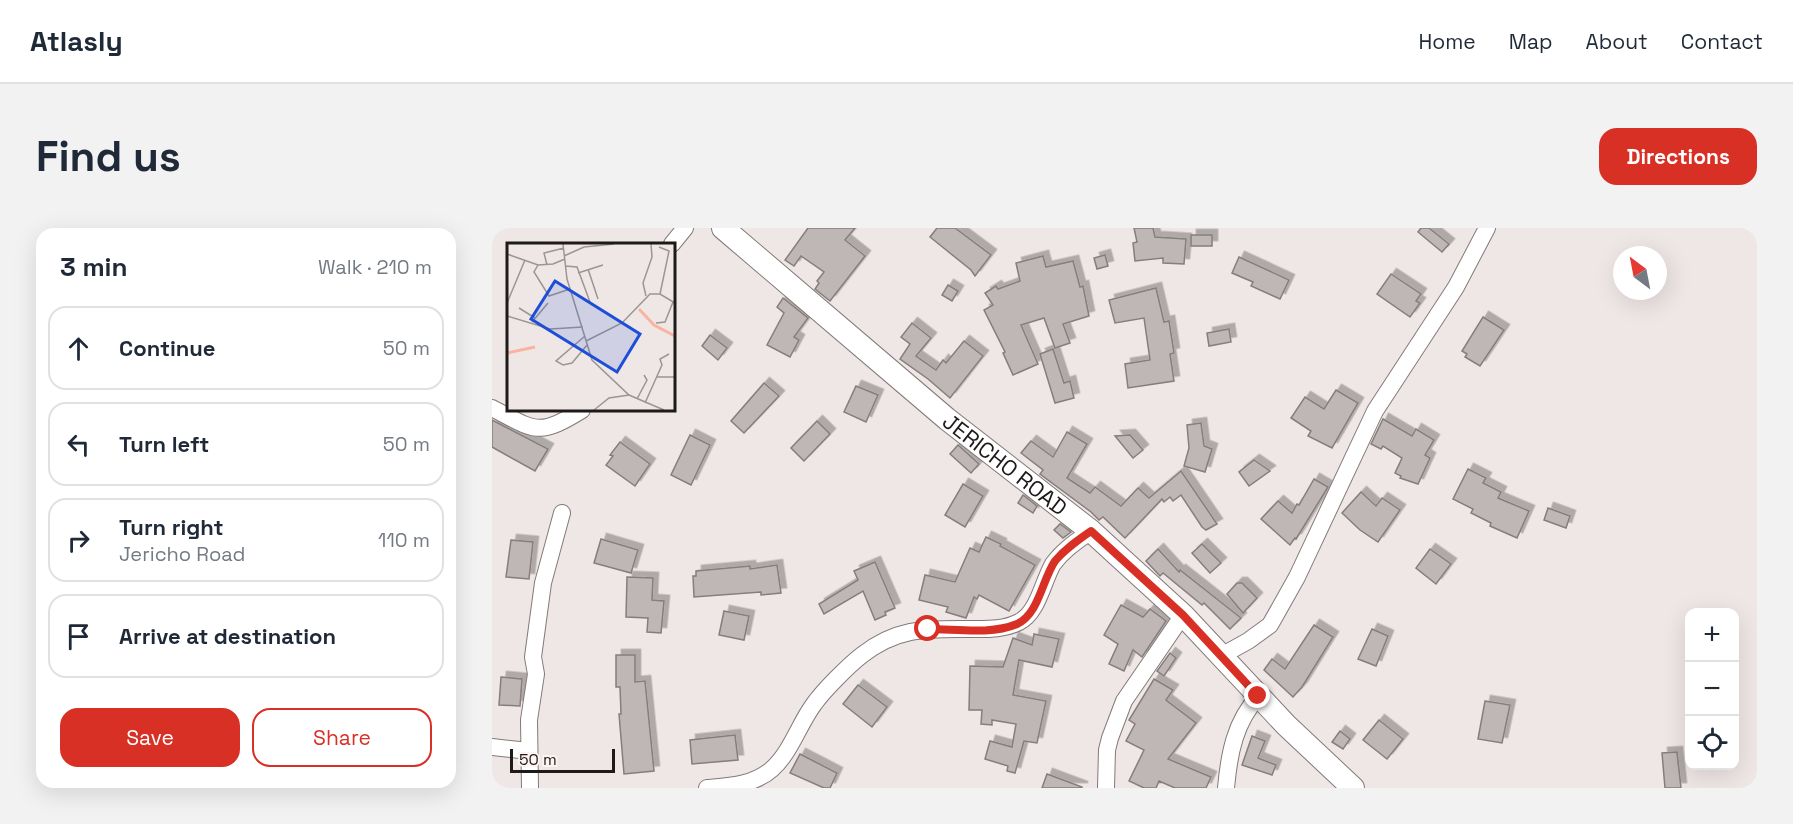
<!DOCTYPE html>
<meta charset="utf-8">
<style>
:root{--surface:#fff;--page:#f2f2f3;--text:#1f2937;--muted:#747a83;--line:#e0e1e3;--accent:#d93025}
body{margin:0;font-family:"Space Grotesk",sans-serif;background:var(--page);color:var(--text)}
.controls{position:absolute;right:18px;bottom:18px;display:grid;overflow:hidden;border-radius:12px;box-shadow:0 6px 24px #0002}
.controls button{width:54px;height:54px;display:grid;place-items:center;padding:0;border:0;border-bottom:2px solid var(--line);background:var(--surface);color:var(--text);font:30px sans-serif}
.compass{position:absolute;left:1121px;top:18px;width:54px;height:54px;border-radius:50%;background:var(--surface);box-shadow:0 6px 24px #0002;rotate:328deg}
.scale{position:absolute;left:18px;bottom:15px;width:105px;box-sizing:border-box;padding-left:6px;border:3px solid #1d1a19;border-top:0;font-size:16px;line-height:21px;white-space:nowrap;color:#1d1a19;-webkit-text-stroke:4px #fdf4f2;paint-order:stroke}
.stop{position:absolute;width:18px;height:18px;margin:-14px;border:4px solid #d93025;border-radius:50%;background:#fff}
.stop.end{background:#d93025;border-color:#fff;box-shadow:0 2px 6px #0008}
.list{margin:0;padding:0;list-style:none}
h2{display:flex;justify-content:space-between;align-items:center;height:78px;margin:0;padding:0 24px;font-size:26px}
h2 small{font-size:20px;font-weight:400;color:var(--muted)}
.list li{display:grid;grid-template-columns:39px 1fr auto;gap:18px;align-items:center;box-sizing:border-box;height:84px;margin:0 12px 12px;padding:0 12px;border:2px solid var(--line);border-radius:18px}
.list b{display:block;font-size:22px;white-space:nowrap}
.list p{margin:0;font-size:20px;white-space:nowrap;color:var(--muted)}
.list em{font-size:20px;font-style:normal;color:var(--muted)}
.actions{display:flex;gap:12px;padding:18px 24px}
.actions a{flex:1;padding:14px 0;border:2px solid var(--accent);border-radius:18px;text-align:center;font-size:21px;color:var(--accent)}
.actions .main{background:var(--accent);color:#fff}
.icon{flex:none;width:33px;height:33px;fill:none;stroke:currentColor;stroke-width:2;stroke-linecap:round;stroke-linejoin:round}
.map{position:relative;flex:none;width:1265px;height:560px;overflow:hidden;border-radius:18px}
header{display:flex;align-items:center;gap:36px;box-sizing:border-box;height:84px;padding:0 30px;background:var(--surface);border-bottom:2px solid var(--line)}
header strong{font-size:28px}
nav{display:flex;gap:33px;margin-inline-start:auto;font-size:21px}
.intro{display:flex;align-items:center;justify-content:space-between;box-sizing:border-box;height:144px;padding:0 36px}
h1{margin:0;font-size:42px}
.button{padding:15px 27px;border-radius:18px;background:var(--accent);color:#fff;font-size:21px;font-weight:700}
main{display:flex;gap:36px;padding:0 36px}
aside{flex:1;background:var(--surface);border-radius:18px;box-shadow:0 6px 24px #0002}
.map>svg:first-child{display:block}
</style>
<header>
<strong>Atlasly</strong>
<nav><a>Home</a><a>Map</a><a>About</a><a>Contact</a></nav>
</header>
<div class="intro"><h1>Find us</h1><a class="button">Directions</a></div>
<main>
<aside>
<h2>3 min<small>Walk · 210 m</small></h2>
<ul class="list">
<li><svg class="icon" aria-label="ahead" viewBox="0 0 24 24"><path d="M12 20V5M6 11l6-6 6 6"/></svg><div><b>Continue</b></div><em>50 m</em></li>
<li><svg class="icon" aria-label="left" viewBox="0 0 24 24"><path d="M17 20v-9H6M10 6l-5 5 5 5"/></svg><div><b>Turn left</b></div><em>50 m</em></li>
<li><svg class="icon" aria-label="right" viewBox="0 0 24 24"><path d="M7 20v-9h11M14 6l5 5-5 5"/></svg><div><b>Turn right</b><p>Jericho Road</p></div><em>110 m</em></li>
<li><svg class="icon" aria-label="arrive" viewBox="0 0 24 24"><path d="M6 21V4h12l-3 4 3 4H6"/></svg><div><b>Arrive at destination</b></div></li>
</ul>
<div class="actions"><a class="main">Save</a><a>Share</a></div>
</aside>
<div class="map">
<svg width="1265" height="560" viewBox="0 0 1265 560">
<defs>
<filter id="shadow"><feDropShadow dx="5.5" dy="-5.5" stdDeviation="0" flood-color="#0004"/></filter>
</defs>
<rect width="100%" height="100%" fill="#efe7e5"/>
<!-- building -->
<g fill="#bfb7b5" stroke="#857e7c" stroke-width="1.5" filter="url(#shadow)">
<path d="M 316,0 L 363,0 L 353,12 L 373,28 L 338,73 L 323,61 L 327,55 L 325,53 L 332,44 L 309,28 L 302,38 L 293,32 Z"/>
<path d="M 445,0 L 463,0 L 499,27 L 483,48 L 479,42 L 438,9 Z"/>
<path d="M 642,0 L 661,0 L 663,9 L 694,11 L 692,36 L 671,35 L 671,30 L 643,33 L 641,15 L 645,14 Z"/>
<path d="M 929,0 L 937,0 L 957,16 L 950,24 L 926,4 Z"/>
<rect x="699" y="7" width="21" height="11"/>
<path d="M 613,27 L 616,38 L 605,41 L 602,30 Z"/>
<path d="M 551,28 L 554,39 L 581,33 L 588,59 L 591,58 L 597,88 L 571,96 L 578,115 L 563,120 L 552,90 L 529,97 L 546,136 L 521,147 L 511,125 L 513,124 L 492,82 L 501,77 L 493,65 L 504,58 L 506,61 L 528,53 L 524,35 Z"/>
<path d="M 747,29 L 797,52 L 788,71 L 759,58 L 761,54 L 740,45 Z"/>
<path d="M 899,46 L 929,66 L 924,73 L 928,75 L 918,89 L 885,66 Z"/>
<path d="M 456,57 L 466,63 L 460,73 L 450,67 Z"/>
<path d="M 664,60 L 672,94 L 677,93 L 682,125 L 678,126 L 682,153 L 636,160 L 633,136 L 658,132 L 652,90 L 623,95 L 617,72 Z"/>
<path d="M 291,70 L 316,90 L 302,109 L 307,112 L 298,129 L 275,117 L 292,85 L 285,79 Z"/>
<path d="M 991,89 L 1012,102 L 988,138 L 973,129 L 975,126 L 970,123 Z"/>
<path d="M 420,95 L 439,110 L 424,128 L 444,142 L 451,132 L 454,135 L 472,113 L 491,128 L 458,170 L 436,151 L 408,131 L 418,116 L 409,109 Z"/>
<path d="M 737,101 L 739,114 L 717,118 L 715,105 Z"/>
<path d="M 218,107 L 235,120 L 226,132 L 210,118 Z"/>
<path d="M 561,121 L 572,155 L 578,153 L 582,170 L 563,175 L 548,126 Z"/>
<path d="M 272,155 L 287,168 L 252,205 L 239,193 Z"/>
<path d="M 364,158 L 386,167 L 374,194 L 352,184 Z"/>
<path d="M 844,162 L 866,175 L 840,220 L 816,208 L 819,203 L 799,190 L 813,169 L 832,181 Z"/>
<path d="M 891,191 L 920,208 L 924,201 L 942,212 L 933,227 L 938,230 L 926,256 L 908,250 L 909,248 L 903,245 L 910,230 L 891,218 L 889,221 L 879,216 Z"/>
<path d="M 0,192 L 56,221 L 43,243 L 0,219 Z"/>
<path d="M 325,193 L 338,206 L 312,233 L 299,220 Z"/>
<path d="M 709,195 L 712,218 L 720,221 L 713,244 L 692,238 L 697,220 L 695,197 Z"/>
<path d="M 575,204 L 595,216 L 575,250 L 598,265 L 603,259 L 629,278 L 646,260 L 657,270 L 689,243 L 725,296 L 714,302 L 710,299 L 689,267 L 681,273 L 678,269 L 672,274 L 670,271 L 633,310 L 611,289 L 607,292 L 599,284 L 548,246 L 551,242 L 529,225 L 539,213 L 561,229 Z"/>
<path d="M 198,207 L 218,217 L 199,257 L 179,247 Z"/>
<path d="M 638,207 L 651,222 L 641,230 L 623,208 Z"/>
<path d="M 128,214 L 158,236 L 143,258 L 114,237 L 121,228 L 118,227 Z"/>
<path d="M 466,217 L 487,236 L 479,245 L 458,226 Z"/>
<path d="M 762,232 L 778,243 L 757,258 L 747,244 Z"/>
<path d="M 976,241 L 994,250 L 991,255 L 1009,264 L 1006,270 L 1037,283 L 1025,310 L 998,298 L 999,295 L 979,285 L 981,281 L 961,271 Z"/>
<path d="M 822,251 L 836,259 L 804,311 L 803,310 L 798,317 L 769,291 L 786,273 L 800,285 L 805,276 L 807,277 Z"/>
<path d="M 471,256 L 491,268 L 473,299 L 453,287 Z"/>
<path d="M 869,264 L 884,278 L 890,270 L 908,282 L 886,314 L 868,302 L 850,285 Z"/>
<path d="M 531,267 L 545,278 L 541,285 L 526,275 Z"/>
<path d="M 1056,280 L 1078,288 L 1074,300 L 1052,292 Z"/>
<path d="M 568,296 L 579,304 L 571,310 L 562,302 Z"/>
<path d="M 494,309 L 509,316 L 508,318 L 543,337 L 517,383 L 487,367 L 485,371 L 482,369 L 474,390 L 454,384 L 456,379 L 427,372 L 433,347 L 463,354 L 478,320 L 487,324 Z"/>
<path d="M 109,311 L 146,322 L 139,345 L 102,335 Z"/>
<path d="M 19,312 L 41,314 L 37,351 L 14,349 Z"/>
<path d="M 710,316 L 729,335 L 718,345 L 700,325 Z"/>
<path d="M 666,321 L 687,344 L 688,342 L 749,390 L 738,401 L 712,375 L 710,377 L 671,345 L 668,348 L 654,333 Z"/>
<path d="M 938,321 L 959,336 L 944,356 L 924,340 Z"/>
<path d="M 383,334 L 403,380 L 393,384 L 394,387 L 383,392 L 371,363 L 332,386 L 327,376 L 366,352 L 362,343 Z"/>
<path d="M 285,337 L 289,365 L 269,367 L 269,364 L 202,369 L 201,348 L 204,348 L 204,343 L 258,338 L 258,341 Z"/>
<path d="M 135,349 L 161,350 L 160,372 L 172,373 L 169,405 L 155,404 L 156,390 L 134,389 Z"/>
<path d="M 745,355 L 750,355 L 765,370 L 751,385 L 735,366 Z"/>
<path d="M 629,377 L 651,389 L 658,381 L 674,393 L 650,429 L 641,422 L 632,443 L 617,436 L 626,416 L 612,407 Z"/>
<path d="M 232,383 L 257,388 L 252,412 L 227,407 Z"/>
<path d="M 822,397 L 841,409 L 810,459 L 801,469 L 772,442 L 780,431 L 793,441 Z"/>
<path d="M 880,401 L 896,408 L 884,438 L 866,431 Z"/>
<path d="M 542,406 L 567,411 L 560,439 L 527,432 L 521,467 L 554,473 L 545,515 L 532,513 L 523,545 L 515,543 L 516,538 L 493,531 L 498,513 L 520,519 L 524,496 L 500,492 L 500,497 L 489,496 L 490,482 L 477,482 L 478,438 L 511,439 L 521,410 L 540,417 Z"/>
<path d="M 678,425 L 684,430 L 672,448 L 665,443 Z"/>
<path d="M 124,427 L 143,427 L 143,454 L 153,453 L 162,543 L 132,546 L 127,486 L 129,486 L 128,459 L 124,459 Z"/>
<path d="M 9,449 L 30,451 L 28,478 L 7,477 Z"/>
<path d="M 662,451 L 681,462 L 674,472 L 704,495 L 676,531 L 719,549 L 714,560 L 683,560 L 667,553 L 664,560 L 652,560 L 637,553 L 652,522 L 634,513 L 643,496 L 637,492 Z"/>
<path d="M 366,457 L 395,479 L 380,499 L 351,476 Z"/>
<path d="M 993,473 L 1018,477 L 1010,515 L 986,511 Z"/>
<path d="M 887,492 L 911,511 L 895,531 L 871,512 Z"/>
<path d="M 848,503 L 858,511 L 851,521 L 840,514 Z"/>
<path d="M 243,507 L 246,532 L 200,536 L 198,512 Z"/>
<path d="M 760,508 L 773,513 L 766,530 L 784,537 L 780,547 L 750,537 Z"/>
<path d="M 1185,524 L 1189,560 L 1173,560 L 1170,525 Z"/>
<path d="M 308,526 L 345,545 L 338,560 L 332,560 L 298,545 Z"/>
<path d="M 555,546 L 590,559 L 590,560 L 550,560 Z"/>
</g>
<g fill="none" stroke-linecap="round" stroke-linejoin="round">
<!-- street casing -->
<g stroke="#827a78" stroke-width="18">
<g id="street">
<path d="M 180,16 L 193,0"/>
<path d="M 0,180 C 44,203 46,209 90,182"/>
<path d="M 729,428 L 756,413 L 778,397 L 805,349 L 883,183 L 964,59 L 995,0"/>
<path d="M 0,519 L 37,523"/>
<path d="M 38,560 L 37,492 L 44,446 L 41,429 L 51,355 L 70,285"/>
<path d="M 215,560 C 238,558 262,557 280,541 C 299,524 307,496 322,476 C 332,462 356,438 370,427 C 406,399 434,401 478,401 C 494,401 512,402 527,394 C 546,385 551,353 561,336 C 571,322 585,313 599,303"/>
<path d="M 614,560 L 615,522 L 618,510 L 632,473 L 691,387"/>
<path d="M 734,560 C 737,526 743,493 767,468"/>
</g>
</g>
<!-- secondary casing -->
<g stroke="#827a78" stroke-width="24">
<g id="secondary">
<path id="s1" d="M 231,0 L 455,191 L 599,303 L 691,387 L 794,497 L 861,560"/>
</g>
</g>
<!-- street -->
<use href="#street" stroke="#fff" stroke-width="16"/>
<!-- secondary -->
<use href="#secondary" stroke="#fff" stroke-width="22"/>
</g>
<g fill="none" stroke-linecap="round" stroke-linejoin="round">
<!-- route -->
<path stroke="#d93025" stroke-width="8" d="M 436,401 C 464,401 499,407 525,396 C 547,386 550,352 563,333 C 573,321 586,312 599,303 L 691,387 L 766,468"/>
</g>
<g text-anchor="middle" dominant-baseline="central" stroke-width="4.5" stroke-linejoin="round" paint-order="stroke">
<!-- street labels -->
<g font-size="22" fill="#1d1a19" stroke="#fdf4f2">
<text stroke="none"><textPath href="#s1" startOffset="368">JERICHO ROAD</textPath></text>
</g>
</g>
<!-- overview -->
<g transform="translate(15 15)">
<rect width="168" height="168" fill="#efe7e5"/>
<path fill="none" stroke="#f6b4a1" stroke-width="3" d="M 132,66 L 147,82 L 168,93M 0,110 L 28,104"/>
<path fill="none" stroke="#9b9593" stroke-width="1.5" d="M 56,1 L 60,36 L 85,117 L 122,152 L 157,167M 152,4 L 162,8 L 153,51M 0,11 L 31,22 L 46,21 L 58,16M 57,13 L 77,4 L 107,1M 31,22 L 27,29 L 42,53 L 63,46M 40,22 L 37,10 L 57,5M 58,23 L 70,24 L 83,59M 81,26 L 91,56M 71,30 L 96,22M 139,53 L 136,40 L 145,14 L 144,1M 0,60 L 18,17M 12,65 L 28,75M 0,73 L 43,86 L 76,84M 25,79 L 41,60M 149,80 L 158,79 L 166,59M 78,93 L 49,118 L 56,122 L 65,120 L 80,102M 79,98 L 115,80 L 143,51 L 153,51 L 168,60M 149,134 L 168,134M 130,156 L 140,137 L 137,132M 138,160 L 155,122 L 153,116 L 162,111M 87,167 L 102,155 L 122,152"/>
<path fill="#1d4ed8" fill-opacity="0.15" stroke="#1d4ed8" stroke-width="3" d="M 48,38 L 133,91 L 110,129 L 24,76 Z"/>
<rect width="168" height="168" fill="none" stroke="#1d1a19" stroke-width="3"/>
</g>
</svg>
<div class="controls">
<button>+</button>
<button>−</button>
<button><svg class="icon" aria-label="locate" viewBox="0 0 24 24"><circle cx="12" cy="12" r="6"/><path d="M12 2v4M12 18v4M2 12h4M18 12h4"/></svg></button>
</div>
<svg class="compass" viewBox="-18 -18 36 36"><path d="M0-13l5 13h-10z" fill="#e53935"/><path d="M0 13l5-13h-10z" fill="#747a83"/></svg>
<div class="scale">50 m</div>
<div class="stop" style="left:436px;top:401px"></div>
<div class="stop end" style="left:766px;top:468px"></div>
</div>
</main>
